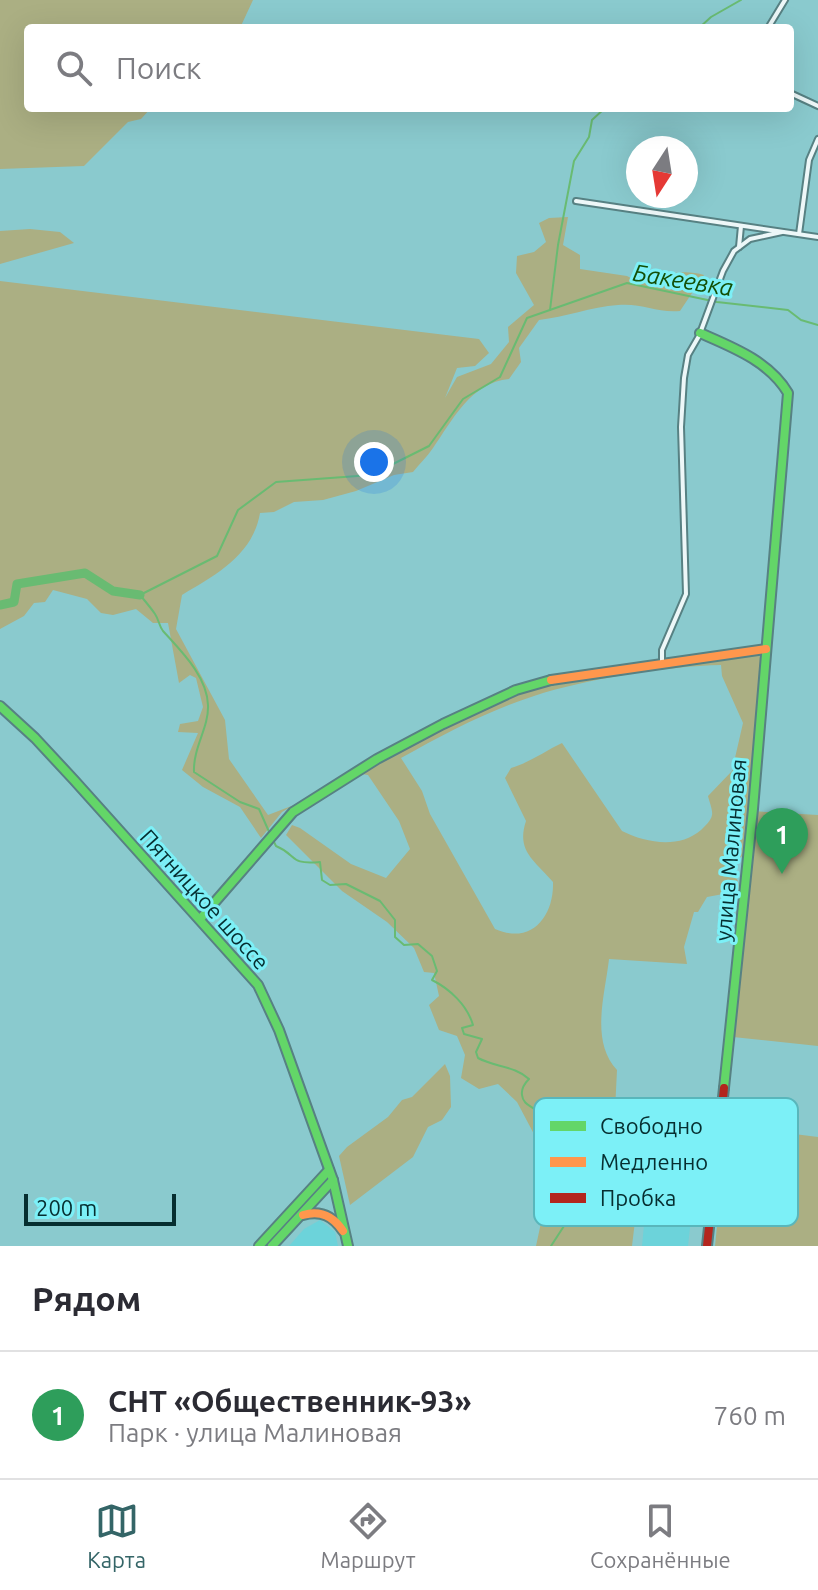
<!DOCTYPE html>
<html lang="ru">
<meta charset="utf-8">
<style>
:root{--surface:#fff;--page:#f7f7f7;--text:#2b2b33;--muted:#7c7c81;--line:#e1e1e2;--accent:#346567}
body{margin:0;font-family:Ubuntu,sans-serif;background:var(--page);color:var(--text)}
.compass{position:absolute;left:626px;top:136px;width:72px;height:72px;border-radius:50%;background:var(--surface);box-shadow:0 8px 32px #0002;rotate:192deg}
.scale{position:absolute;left:24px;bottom:20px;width:152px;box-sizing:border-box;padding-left:8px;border:4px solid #062e30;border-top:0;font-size:22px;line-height:28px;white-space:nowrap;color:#062e30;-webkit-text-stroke:6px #7cf0f7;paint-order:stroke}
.you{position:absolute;left:374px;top:462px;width:28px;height:28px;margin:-20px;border:6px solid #fff;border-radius:50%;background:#1a73e8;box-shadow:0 0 0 12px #1a73e833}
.badge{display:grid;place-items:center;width:52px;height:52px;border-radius:50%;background:var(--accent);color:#fff;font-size:26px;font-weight:700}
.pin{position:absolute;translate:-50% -66px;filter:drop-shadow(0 2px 4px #0008)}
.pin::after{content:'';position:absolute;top:42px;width:28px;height:24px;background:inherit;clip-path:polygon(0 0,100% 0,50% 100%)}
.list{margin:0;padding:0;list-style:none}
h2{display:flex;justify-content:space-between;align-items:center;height:104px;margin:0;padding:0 32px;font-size:34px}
h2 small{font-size:26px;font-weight:400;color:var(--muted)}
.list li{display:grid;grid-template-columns:52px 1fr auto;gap:24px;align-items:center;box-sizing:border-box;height:128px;padding:0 32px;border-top:2px solid var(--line)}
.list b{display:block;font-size:30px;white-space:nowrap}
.list p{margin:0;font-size:26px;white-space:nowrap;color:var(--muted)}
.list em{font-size:26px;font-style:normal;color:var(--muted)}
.icon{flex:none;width:44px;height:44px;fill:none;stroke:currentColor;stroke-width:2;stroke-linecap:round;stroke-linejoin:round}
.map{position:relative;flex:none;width:818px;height:1246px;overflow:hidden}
.search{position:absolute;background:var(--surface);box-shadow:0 8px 32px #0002;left:24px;right:24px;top:24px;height:88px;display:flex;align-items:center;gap:20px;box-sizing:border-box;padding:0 28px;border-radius:8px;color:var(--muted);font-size:30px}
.sheet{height:232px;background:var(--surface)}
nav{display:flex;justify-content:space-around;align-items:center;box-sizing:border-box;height:112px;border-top:2px solid var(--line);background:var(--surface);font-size:22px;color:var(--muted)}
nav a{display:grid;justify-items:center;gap:4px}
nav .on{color:var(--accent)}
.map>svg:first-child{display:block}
</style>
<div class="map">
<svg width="818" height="1246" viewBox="0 0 818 1246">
<rect width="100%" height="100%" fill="#8acace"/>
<!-- built -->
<g fill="#6cd3da">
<path d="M 650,1161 L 697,1165 L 688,1246 L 642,1246 Z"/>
<path d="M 320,1220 L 335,1232 L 338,1246 L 289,1246 L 304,1229 Z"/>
</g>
<!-- green -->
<g fill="#abaf83" fill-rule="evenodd">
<path d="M 0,0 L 253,0 L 240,28 L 28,28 L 28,108 L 151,108 L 141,119 L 128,122 L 84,166 L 0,169 Z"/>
<path d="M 568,217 L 563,245 L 580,255 L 580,269 L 627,276 L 642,284 C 659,273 685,269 704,275 L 680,311 C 656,313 643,303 618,305 C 591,307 565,317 539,320 L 519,348 L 521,362 L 509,379 C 471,382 452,421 433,448 C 427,457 419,464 413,472 L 394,475 L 356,491 L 323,500 L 294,502 L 274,512 L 260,513 C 253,555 216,575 182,595 L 176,629 L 225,720 L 229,759 L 268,815 L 294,805 L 282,812 L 261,838 L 240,807 L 203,787 L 182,770 L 198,733 L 178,732 L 180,724 L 198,721 L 203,707 L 196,678 L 190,675 L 179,683 L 168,623 L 153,623 L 136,609 L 113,615 L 101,613 L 87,599 L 53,590 L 45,602 L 34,603 L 24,616 L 0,629 L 0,281 L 479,339 L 489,353 L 475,366 L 457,368 L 445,398 L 457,377 L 491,364 L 509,342 L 508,327 L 534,305 L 516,273 L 517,256 L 534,252 L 546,242 L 539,223 L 549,218 Z"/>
<path d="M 30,229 L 60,232 L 74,243 L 0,264 L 0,231 Z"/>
<path d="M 754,654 L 761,657 L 762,665 L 744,854 L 733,865 L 733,872 L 741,887 L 734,892 L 707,897 L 698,912 L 694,912 L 684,947 L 687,964 L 609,959 C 605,995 590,1041 617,1070 L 614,1131 L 622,1136 L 645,1138 L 632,1246 L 536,1246 L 542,1218 L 555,1196 L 549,1181 L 540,1171 L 544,1153 L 517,1102 L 498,1084 L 479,1089 L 461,1078 L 465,1055 L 457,1036 L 439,1030 L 429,1005 L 439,996 L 434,973 L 424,972 L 414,948 L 387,922 L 342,891 L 286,835 L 292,825 L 300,828 L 351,864 L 386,878 L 410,849 L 399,821 L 368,775 L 361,774 L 436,730 L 536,686 L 605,674 ZM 721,665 L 722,676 L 743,723 L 732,771 L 708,796 C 709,801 713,810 712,815 C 711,821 705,826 701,830 C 679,849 646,843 622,831 L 562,743 C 545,751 529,763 511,768 L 505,778 L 526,821 C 516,851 534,860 553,882 C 554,917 531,945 495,929 L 430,814 L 422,791 L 401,758 C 444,734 487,711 534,696 C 585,679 667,666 721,665 Z"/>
<path d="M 751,811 L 818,815 L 818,1046 L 733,1037 Z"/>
<path d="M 445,1064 L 450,1076 L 451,1107 L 442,1120 L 428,1127 L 413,1157 L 350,1205 L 339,1156 L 347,1147 L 388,1117 L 402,1100 L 412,1097 Z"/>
<path d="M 745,1113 L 759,1117 L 759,1131 L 768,1144 L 775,1144 L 794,1134 L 818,1137 L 818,1246 L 715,1246 L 728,1115 Z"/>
</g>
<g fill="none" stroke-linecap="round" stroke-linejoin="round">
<!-- stream -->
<g stroke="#69bb72" stroke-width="2">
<path d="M 699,28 L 711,17 L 741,0"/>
<path d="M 550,310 L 558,245 L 574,161 L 589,137 L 592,120 L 605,108"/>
<path d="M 270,834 L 259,809 L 240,802 L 194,772 C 193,747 209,728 208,705 C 207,676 181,651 163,631 C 159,626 159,620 155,614 C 151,608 145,601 140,595 L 217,556 L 238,510 L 276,482 L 371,475 L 429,446 L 463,399 L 500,377 L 527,318 L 627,283 L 717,302 L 788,310 L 801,320 L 818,325"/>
<path d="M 273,840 L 276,846 C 298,855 288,865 320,862 L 322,880 L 330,885 L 346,884 L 380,901 L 395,920 L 395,937 L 404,945 L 418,944 L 432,956 L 437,971 L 432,980 C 450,989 467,1005 473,1025 L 462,1028 L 464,1034 L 482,1039 L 476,1052 L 478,1058 C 495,1067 515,1066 529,1079 C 525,1083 521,1088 522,1095 C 523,1105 532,1106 538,1112 C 550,1124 573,1167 577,1183 L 572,1189 L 577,1206 L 551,1246"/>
</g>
<!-- river -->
<path stroke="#69bb72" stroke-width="9" d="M 0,605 L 14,602 L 17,584 L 85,573 L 113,591 L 140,595"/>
<!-- street casing -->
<g stroke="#578183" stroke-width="8">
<g id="street">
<path d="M 768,28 L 785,0"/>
<path d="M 790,93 L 818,106"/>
<path d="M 576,201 L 818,237"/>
<path d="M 799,234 L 809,160 L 818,139"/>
<path d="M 739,247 L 741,226"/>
<path d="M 662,664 L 662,650 L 686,594 L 681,427 L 684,378 L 688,355 L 699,336 L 723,271 L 734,251 L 750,239 L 782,232"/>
</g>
</g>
<!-- fast casing -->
<g stroke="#578183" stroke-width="12">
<g id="fast">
<path d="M 700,333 C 732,347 769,361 788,393 L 753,809 L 724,1088"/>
<path d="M 0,706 L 35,738 L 74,780 L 258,985 L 279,1030 L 333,1180 L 348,1246"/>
<path d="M 201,918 L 293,812 L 377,759 L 443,724 L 516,690 L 551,680"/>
<path d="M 259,1246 L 329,1170"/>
<path d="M 272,1246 L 333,1180"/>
</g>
</g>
<!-- slow casing -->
<g stroke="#578183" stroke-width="12">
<g id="slow">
<path d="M 551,680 L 766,649"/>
<path d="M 303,1215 C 321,1210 333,1216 343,1231"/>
</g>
</g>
<!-- jam casing -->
<g stroke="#578183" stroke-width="12">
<path id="jam" d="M 707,1246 L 724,1088"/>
</g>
<!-- street -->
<use href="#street" stroke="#edf7f8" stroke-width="4"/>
<!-- fast -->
<use href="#fast" stroke="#63d668" stroke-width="8"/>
<!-- slow -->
<use href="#slow" stroke="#ff974d" stroke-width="8"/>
<!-- jam -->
<use href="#jam" stroke="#b3261e" stroke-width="8"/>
</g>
<g text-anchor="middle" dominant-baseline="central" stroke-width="6" stroke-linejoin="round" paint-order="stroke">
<!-- street labels -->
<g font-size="22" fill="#062e30" stroke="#7cf0f7">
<text transform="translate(730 850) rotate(-85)">улица Малиновая</text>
<text transform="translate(205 899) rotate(48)">Пятницкое шоссе</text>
</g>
<!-- water labels -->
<g font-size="24" font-style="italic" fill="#134f06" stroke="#7cf0f7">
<text transform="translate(683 280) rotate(9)">Бакеевка</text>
</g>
</g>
<!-- legend -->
<rect x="534" y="1098" width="264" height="128" rx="12" fill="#7cf0f7" stroke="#59b6bb" stroke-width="2"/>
<rect x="550" y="1121" width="36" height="10" fill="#63d668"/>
<rect x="550" y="1157" width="36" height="10" fill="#ff974d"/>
<rect x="550" y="1193" width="36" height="10" fill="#b3261e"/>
<g font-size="22" fill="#062e30">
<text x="600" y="1134">Свободно</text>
<text x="600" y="1170">Медленно</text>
<text x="600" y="1206">Пробка</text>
</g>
</svg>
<svg class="compass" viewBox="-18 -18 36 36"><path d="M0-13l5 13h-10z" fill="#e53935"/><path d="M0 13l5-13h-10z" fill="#7c7c81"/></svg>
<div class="scale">200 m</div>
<div class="you"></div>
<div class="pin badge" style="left:782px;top:874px;background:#2e9e5b">1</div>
<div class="search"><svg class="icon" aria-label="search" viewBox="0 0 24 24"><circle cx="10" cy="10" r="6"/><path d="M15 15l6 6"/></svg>Поиск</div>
</div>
<section class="sheet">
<h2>Рядом<small></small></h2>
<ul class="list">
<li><span class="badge" style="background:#2e9e5b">1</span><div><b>СНТ «Общественник-93»</b><p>Парк · улица Малиновая</p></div><em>760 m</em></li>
</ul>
</section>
<nav>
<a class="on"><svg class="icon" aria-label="map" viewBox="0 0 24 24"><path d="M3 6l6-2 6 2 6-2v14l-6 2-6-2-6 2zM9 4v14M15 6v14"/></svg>Карта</a>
<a><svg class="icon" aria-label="directions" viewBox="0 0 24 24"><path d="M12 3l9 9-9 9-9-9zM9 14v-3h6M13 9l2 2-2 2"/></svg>Маршрут</a>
<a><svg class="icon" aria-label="saved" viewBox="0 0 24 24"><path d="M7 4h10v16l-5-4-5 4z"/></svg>Сохранённые</a>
</nav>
